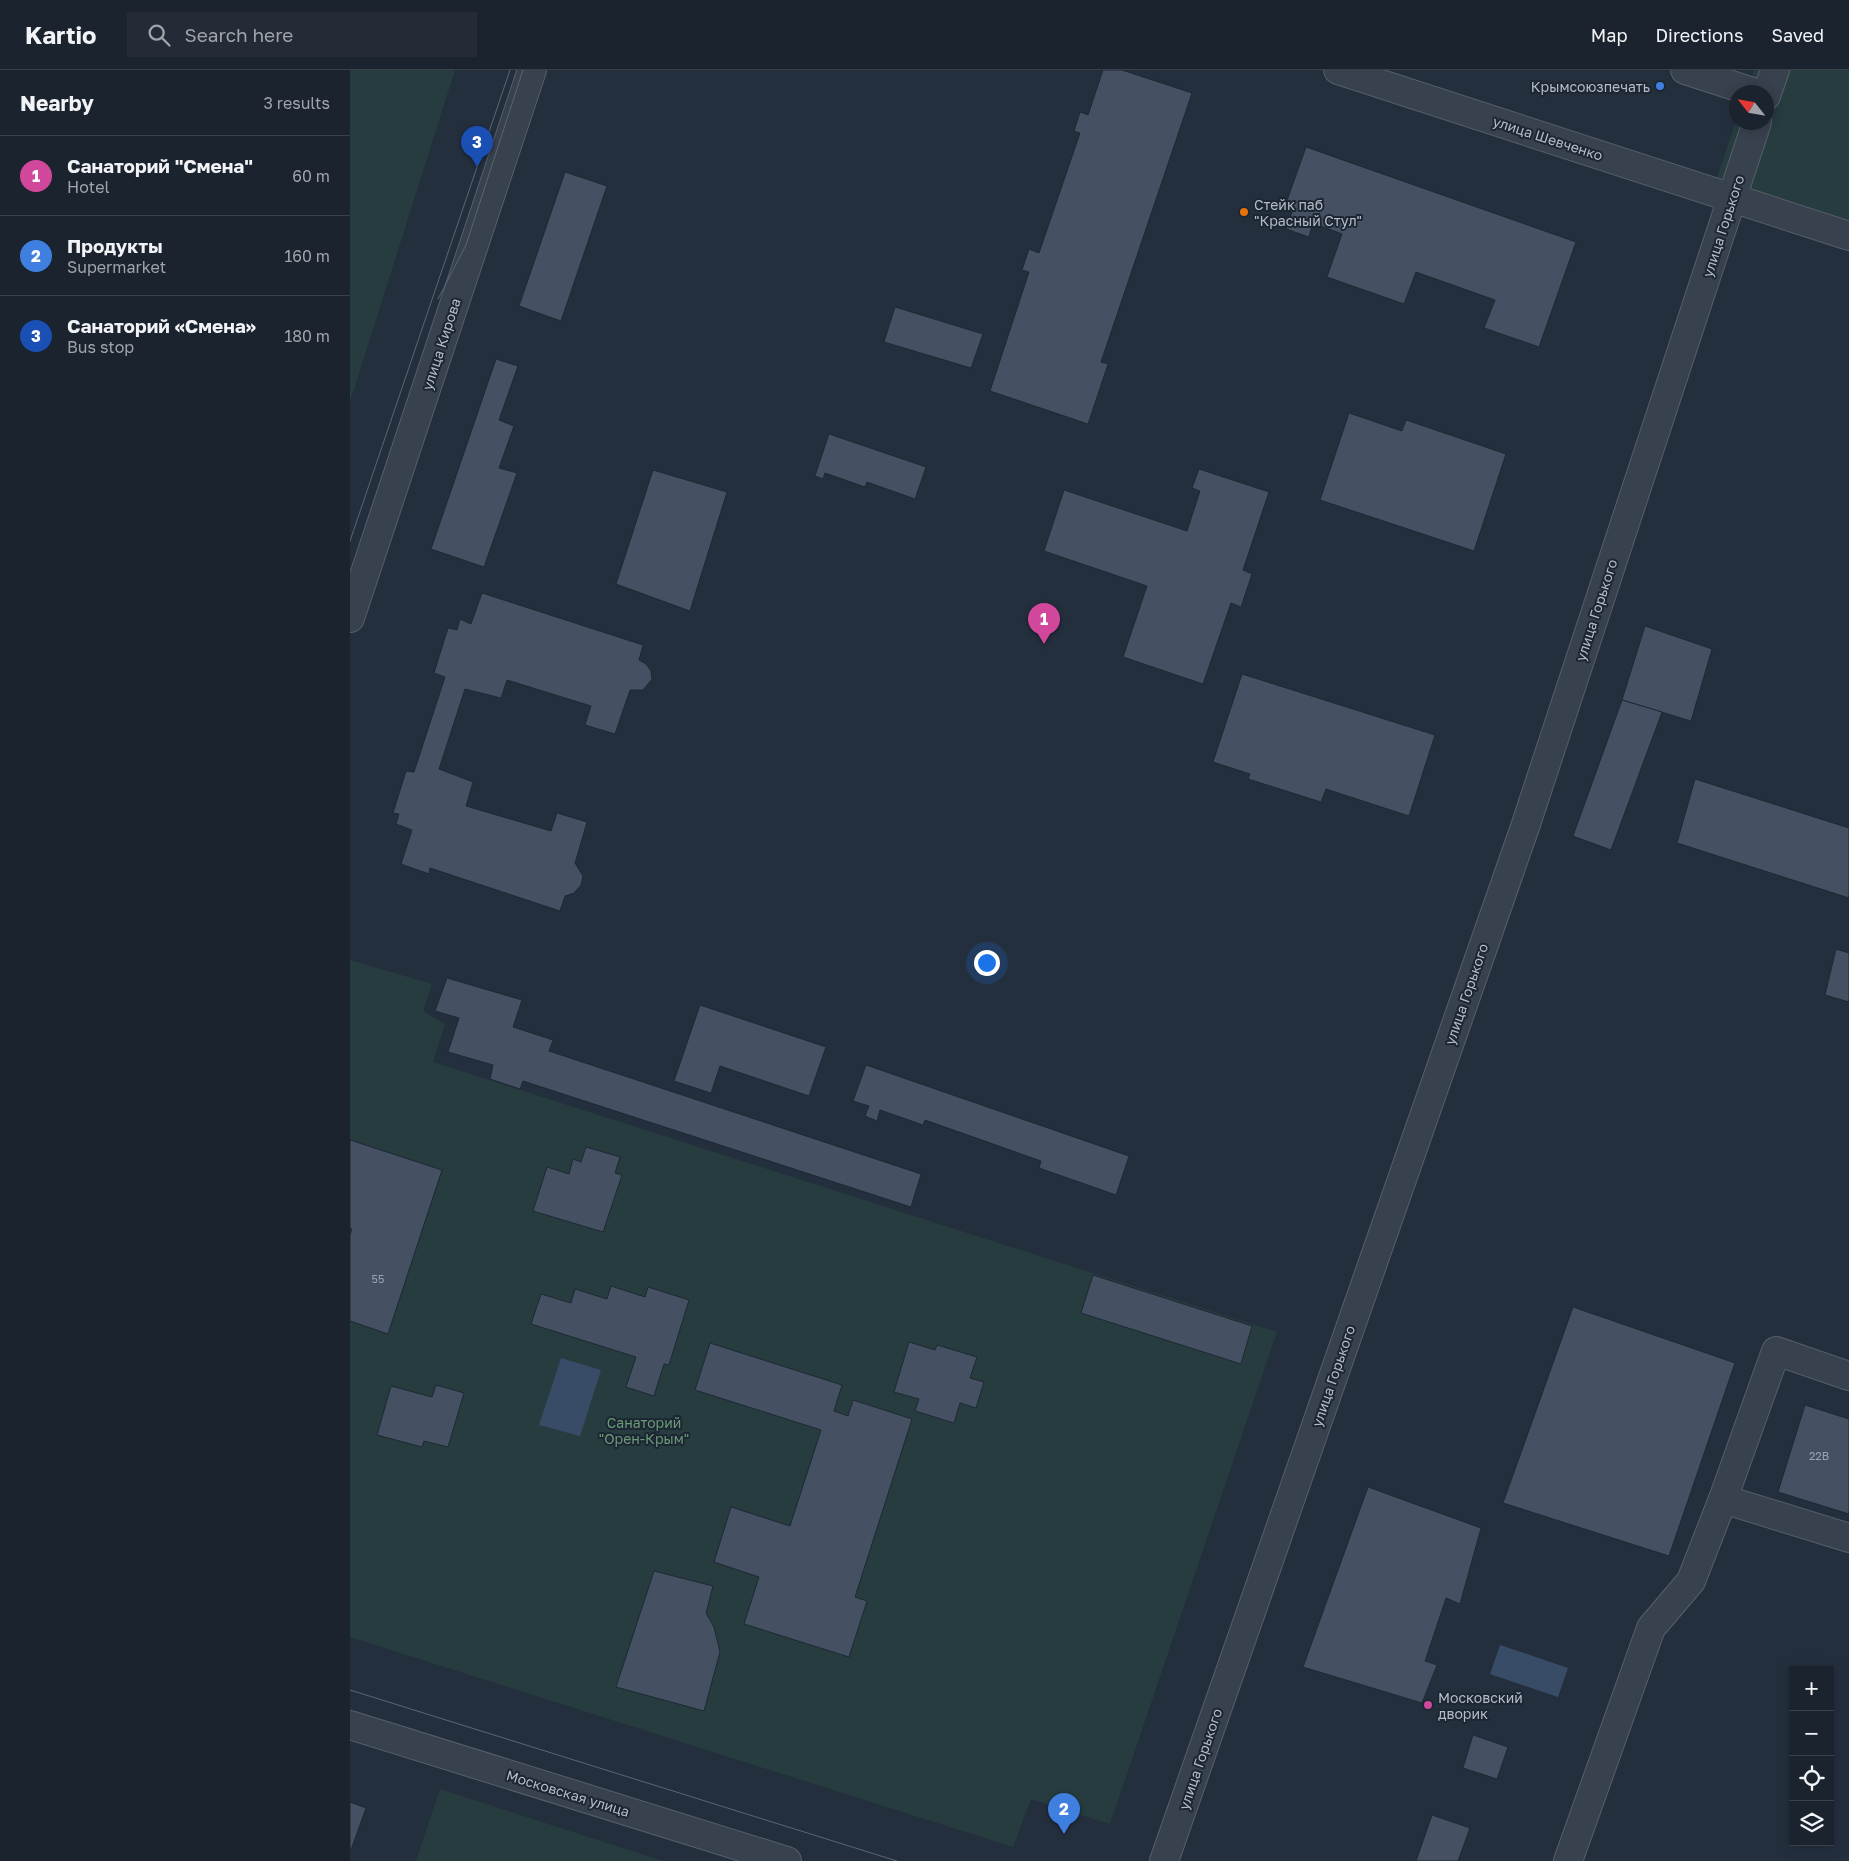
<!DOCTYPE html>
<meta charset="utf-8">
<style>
:root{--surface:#1b232e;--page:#242b36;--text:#f1f3f6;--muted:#a0a4aa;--line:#39404a;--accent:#8bbbb9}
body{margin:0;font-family:"Golos Text",sans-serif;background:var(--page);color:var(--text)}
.controls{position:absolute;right:15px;bottom:15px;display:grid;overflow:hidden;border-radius:0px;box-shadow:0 2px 12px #0003}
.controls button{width:45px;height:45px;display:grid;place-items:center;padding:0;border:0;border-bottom:1px solid var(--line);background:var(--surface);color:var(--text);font:25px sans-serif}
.compass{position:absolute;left:1379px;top:15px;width:45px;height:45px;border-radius:50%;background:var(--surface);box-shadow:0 2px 12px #0003;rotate:301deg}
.you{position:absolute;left:636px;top:892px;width:18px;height:18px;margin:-12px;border:4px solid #fff;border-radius:50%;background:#1a73e8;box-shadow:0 0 0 8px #1a73e833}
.badge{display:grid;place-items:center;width:32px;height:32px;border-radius:50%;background:var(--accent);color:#fff;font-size:16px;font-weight:700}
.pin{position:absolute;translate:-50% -41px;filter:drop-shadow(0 1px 2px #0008)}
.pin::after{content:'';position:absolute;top:26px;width:18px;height:15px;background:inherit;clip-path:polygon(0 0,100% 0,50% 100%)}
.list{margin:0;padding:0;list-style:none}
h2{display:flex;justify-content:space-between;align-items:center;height:65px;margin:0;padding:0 20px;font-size:21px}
h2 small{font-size:16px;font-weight:400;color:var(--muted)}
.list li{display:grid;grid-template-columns:32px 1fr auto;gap:15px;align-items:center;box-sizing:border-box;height:80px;padding:0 20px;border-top:1px solid var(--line)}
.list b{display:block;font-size:19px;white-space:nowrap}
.list p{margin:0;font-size:16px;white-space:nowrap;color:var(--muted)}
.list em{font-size:16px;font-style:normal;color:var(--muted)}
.icon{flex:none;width:28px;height:28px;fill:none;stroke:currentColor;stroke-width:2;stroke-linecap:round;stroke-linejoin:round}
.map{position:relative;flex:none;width:1499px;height:1791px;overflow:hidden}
header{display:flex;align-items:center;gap:30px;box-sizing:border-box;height:70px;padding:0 25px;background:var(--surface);border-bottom:1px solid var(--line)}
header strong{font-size:24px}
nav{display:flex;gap:28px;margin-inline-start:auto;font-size:18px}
.search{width:350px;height:45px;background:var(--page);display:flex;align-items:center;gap:12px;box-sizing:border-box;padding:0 18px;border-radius:0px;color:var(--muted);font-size:19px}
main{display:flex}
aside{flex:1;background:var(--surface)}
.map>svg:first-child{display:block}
</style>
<header>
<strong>Kartio</strong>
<div class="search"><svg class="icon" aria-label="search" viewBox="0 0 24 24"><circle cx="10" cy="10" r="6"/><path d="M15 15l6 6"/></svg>Search here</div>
<nav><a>Map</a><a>Directions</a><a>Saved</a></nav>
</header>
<main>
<aside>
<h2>Nearby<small>3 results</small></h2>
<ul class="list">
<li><span class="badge" style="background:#d1479c">1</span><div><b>Санаторий &quot;Смена&quot;</b><p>Hotel</p></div><em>60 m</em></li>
<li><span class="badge" style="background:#3f7fe0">2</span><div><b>Продукты</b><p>Supermarket</p></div><em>160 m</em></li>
<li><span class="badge" style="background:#1a4fb4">3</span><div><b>Санаторий «Смена»</b><p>Bus stop</p></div><em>180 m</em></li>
</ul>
</aside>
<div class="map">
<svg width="1499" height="1791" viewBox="0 0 1499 1791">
<rect width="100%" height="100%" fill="#242f3e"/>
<!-- green -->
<g fill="#263c3f">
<path d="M 0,0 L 105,0 L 0,332 Z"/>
<path d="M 1404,0 L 1499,0 L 1499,162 L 1365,114 L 1386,51 L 1386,52 L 1416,52 L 1416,22 L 1396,22 Z"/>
<path d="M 0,890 L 82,914 L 73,941 L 95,954 L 83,992 L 927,1262 L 760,1754 L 681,1729 L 663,1777 L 0,1567 Z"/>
<path d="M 90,1719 L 313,1791 L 66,1791 Z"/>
</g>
<!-- water -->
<g fill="#394c67">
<path d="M 211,1288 L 251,1300 L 230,1366 L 189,1355 Z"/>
<path d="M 1150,1575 L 1218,1598 L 1208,1627 L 1140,1604 Z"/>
</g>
<!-- building -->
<g fill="#455162" stroke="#1f2835">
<path d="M 753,0 L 772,0 L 842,23 L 751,292 L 758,294 L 738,354 L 640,321 L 679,202 L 672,200 L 679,179 L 689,183 L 730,63 L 724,61 L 730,42 L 738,45 Z"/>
<path d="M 956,77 L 1226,172 L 1189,277 L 1134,258 L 1145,230 L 1066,202 L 1054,234 L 977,207 L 992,164 L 963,153 L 959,167 L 936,159 L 942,142 L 934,139 Z"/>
<path d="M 215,102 L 257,116 L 211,251 L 169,236 Z"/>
<path d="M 545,237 L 633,264 L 621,298 L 534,272 Z"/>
<path d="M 146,289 L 168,296 L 149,350 L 164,356 L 149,398 L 167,403 L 134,497 L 81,479 Z"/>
<path d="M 999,343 L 1052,361 L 1056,350 L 1156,384 L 1124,481 L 970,430 Z"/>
<path d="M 479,364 L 576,397 L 565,429 L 517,412 L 515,417 L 475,403 L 473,409 L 465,406 Z"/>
<path d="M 849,399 L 919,422 L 893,500 L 902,504 L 891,537 L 881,533 L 853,614 L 773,587 L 797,516 L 694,481 L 714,420 L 837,461 L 850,421 L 842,418 Z"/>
<path d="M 303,400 L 377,422 L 340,541 L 266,514 Z"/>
<path d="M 132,523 L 293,575 L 289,590 L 296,594 L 301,601 L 302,609 L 293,620 L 280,620 L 265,664 L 235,655 L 241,636 L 157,610 L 151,628 L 115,619 L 89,699 L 123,712 L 116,736 L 201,761 L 207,743 L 237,752 L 225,793 L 233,806 L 231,815 L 224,823 L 215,826 L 210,841 L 80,798 L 79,804 L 51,794 L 62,760 L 46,754 L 49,744 L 43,743 L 56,701 L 64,702 L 95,607 L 84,603 L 98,558 L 107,560 L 110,549 L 121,554 Z"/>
<path d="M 1295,556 L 1362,579 L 1341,651 L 1272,630 Z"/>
<path d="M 892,604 L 1085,665 L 1059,746 L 976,719 L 971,732 L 898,709 L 900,704 L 863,692 Z"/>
<path d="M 1272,630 L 1312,642 L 1261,780 L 1223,766 Z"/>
<path d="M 1345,709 L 1499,758 L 1499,828 L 1327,773 Z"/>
<path d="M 1486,879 L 1499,883 L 1499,932 L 1475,925 Z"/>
<path d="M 97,908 L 172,930 L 163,957 L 203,970 L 199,981 L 571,1104 L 561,1137 L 173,1011 L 170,1019 L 140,1009 L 143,995 L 98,982 L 109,948 L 85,941 Z"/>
<path d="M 350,935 L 476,977 L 459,1026 L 370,996 L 361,1023 L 324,1011 Z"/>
<path d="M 516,995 L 779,1086 L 766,1125 L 689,1098 L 691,1091 L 575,1050 L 573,1055 L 530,1040 L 527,1051 L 515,1046 L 519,1036 L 503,1031 Z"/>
<path d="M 0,1070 L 92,1100 L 38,1264 L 0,1251 L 0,1165 L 2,1159 L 0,1158 Z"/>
<path d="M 236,1077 L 270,1087 L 265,1103 L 272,1105 L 253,1162 L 183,1141 L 197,1097 L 219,1104 L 223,1089 L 231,1092 Z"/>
<path d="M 743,1205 L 902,1256 L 891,1294 L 731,1243 Z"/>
<path d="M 261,1216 L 295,1227 L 298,1217 L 339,1230 L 319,1295 L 314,1294 L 304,1326 L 276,1317 L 286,1287 L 181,1254 L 191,1224 L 221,1233 L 225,1219 L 257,1229 Z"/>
<path d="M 1223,1237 L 1385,1293 L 1319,1486 L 1153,1433 Z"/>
<path d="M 559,1272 L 585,1280 L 587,1275 L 627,1287 L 620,1308 L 634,1312 L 626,1338 L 610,1333 L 604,1353 L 565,1341 L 569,1329 L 544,1322 Z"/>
<path d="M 360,1273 L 492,1315 L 484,1341 L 498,1346 L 503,1330 L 562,1349 L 505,1527 L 517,1531 L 499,1587 L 394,1554 L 409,1507 L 364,1492 L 381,1437 L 440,1456 L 471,1360 L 345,1320 Z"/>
<path d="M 86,1315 L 114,1323 L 98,1377 L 74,1371 L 72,1377 L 27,1365 L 41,1316 L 82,1327 Z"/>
<path d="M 1455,1335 L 1499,1349 L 1499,1444 L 1428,1422 Z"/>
<path d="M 1018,1417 L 1131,1458 L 1110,1534 L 1096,1528 L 1075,1591 L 1087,1595 L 1072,1633 L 953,1597 Z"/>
<path d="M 304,1501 L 363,1516 L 356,1543 L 364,1557 L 370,1582 L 354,1641 L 266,1617 Z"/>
<path d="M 1123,1665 L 1158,1677 L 1147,1709 L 1113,1698 Z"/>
<path d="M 0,1732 L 16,1738 L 1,1780 L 0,1780 Z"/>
<path d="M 1082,1745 L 1120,1758 L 1108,1791 L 1066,1791 Z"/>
</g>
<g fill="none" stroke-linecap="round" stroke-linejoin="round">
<!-- minor casing -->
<g stroke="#565f6c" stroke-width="30">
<g id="minor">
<path d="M 988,0 L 1499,166"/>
<path d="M 1335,0 L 1403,22"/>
<path d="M 1416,26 L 1425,0"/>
<path d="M 0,548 L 182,0"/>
<path d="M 1373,1429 L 1499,1468"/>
<path d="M 0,1655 L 437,1791"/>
<path d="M 814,1791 L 1175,757 L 1407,52"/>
<path d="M 1218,1791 L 1301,1558 L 1341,1511 L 1373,1429 L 1426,1281 L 1499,1306"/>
</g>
</g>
<!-- minor -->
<use href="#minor" stroke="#38414e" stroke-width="28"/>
<!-- tram -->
<g stroke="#5a6575" stroke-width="1">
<path d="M 88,229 L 116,175 L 173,0"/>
<path d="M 0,471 L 160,0"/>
<path d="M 0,1620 L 547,1791"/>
</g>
</g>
<!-- markers -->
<circle fill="#3f7fe0" stroke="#1d2633" stroke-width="2" cx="1310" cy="16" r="5"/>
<circle fill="#e8710a" stroke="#1d2633" stroke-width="2" cx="894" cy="142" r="5"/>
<circle fill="#d1479c" stroke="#1d2633" stroke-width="2" cx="1078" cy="1635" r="5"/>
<g text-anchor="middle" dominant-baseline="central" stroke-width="4" stroke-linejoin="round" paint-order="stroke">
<!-- number labels -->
<g font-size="11" fill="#98a1af">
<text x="28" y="1208">55</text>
<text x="1469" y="1385">22В</text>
</g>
<!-- poi labels -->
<g font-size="14" fill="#b4bcc9" stroke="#1d2633" text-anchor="start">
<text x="1300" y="16" text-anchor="end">Крымсоюзпечать</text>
<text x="904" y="134">Стейк паб<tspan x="904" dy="16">"Красный Стул"</tspan></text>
<text x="1088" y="1627">Московский<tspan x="1088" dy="16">дворик</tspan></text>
</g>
<!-- street labels -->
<g font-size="14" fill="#b4bcc9" stroke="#1d2633">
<text transform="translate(1198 68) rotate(18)">улица Шевченко</text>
<text transform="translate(1373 156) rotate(-72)">улица Горького</text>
<text transform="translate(91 274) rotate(-72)">улица Кирова</text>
<text transform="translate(1246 540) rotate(-72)">улица Горького</text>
<text transform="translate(1116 924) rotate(-71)">улица Горького</text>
<text transform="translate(983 1306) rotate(-71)">улица Горького</text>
<text transform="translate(850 1689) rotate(-71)">улица Горького</text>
<text transform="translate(218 1723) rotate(17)">Московская улица</text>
</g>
<!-- park labels -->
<g font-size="14" fill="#6b9a76" stroke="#1d2633">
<text x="294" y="1352">Санаторий<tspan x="294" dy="16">"Орен-Крым"</tspan></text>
</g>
</g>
</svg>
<div class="controls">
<button>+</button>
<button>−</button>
<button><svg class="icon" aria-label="locate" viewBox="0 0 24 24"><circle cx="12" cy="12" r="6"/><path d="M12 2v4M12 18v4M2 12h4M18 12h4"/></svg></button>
<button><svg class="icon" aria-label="layers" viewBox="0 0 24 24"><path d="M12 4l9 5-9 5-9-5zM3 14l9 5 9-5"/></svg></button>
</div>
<svg class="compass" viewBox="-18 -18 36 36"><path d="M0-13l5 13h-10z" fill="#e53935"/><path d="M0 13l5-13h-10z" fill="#a0a4aa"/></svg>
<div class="you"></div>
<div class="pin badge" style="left:694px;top:574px;background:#d1479c">1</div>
<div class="pin badge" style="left:714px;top:1764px;background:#3f7fe0">2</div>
<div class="pin badge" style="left:127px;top:97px;background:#1a4fb4">3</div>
</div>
</main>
